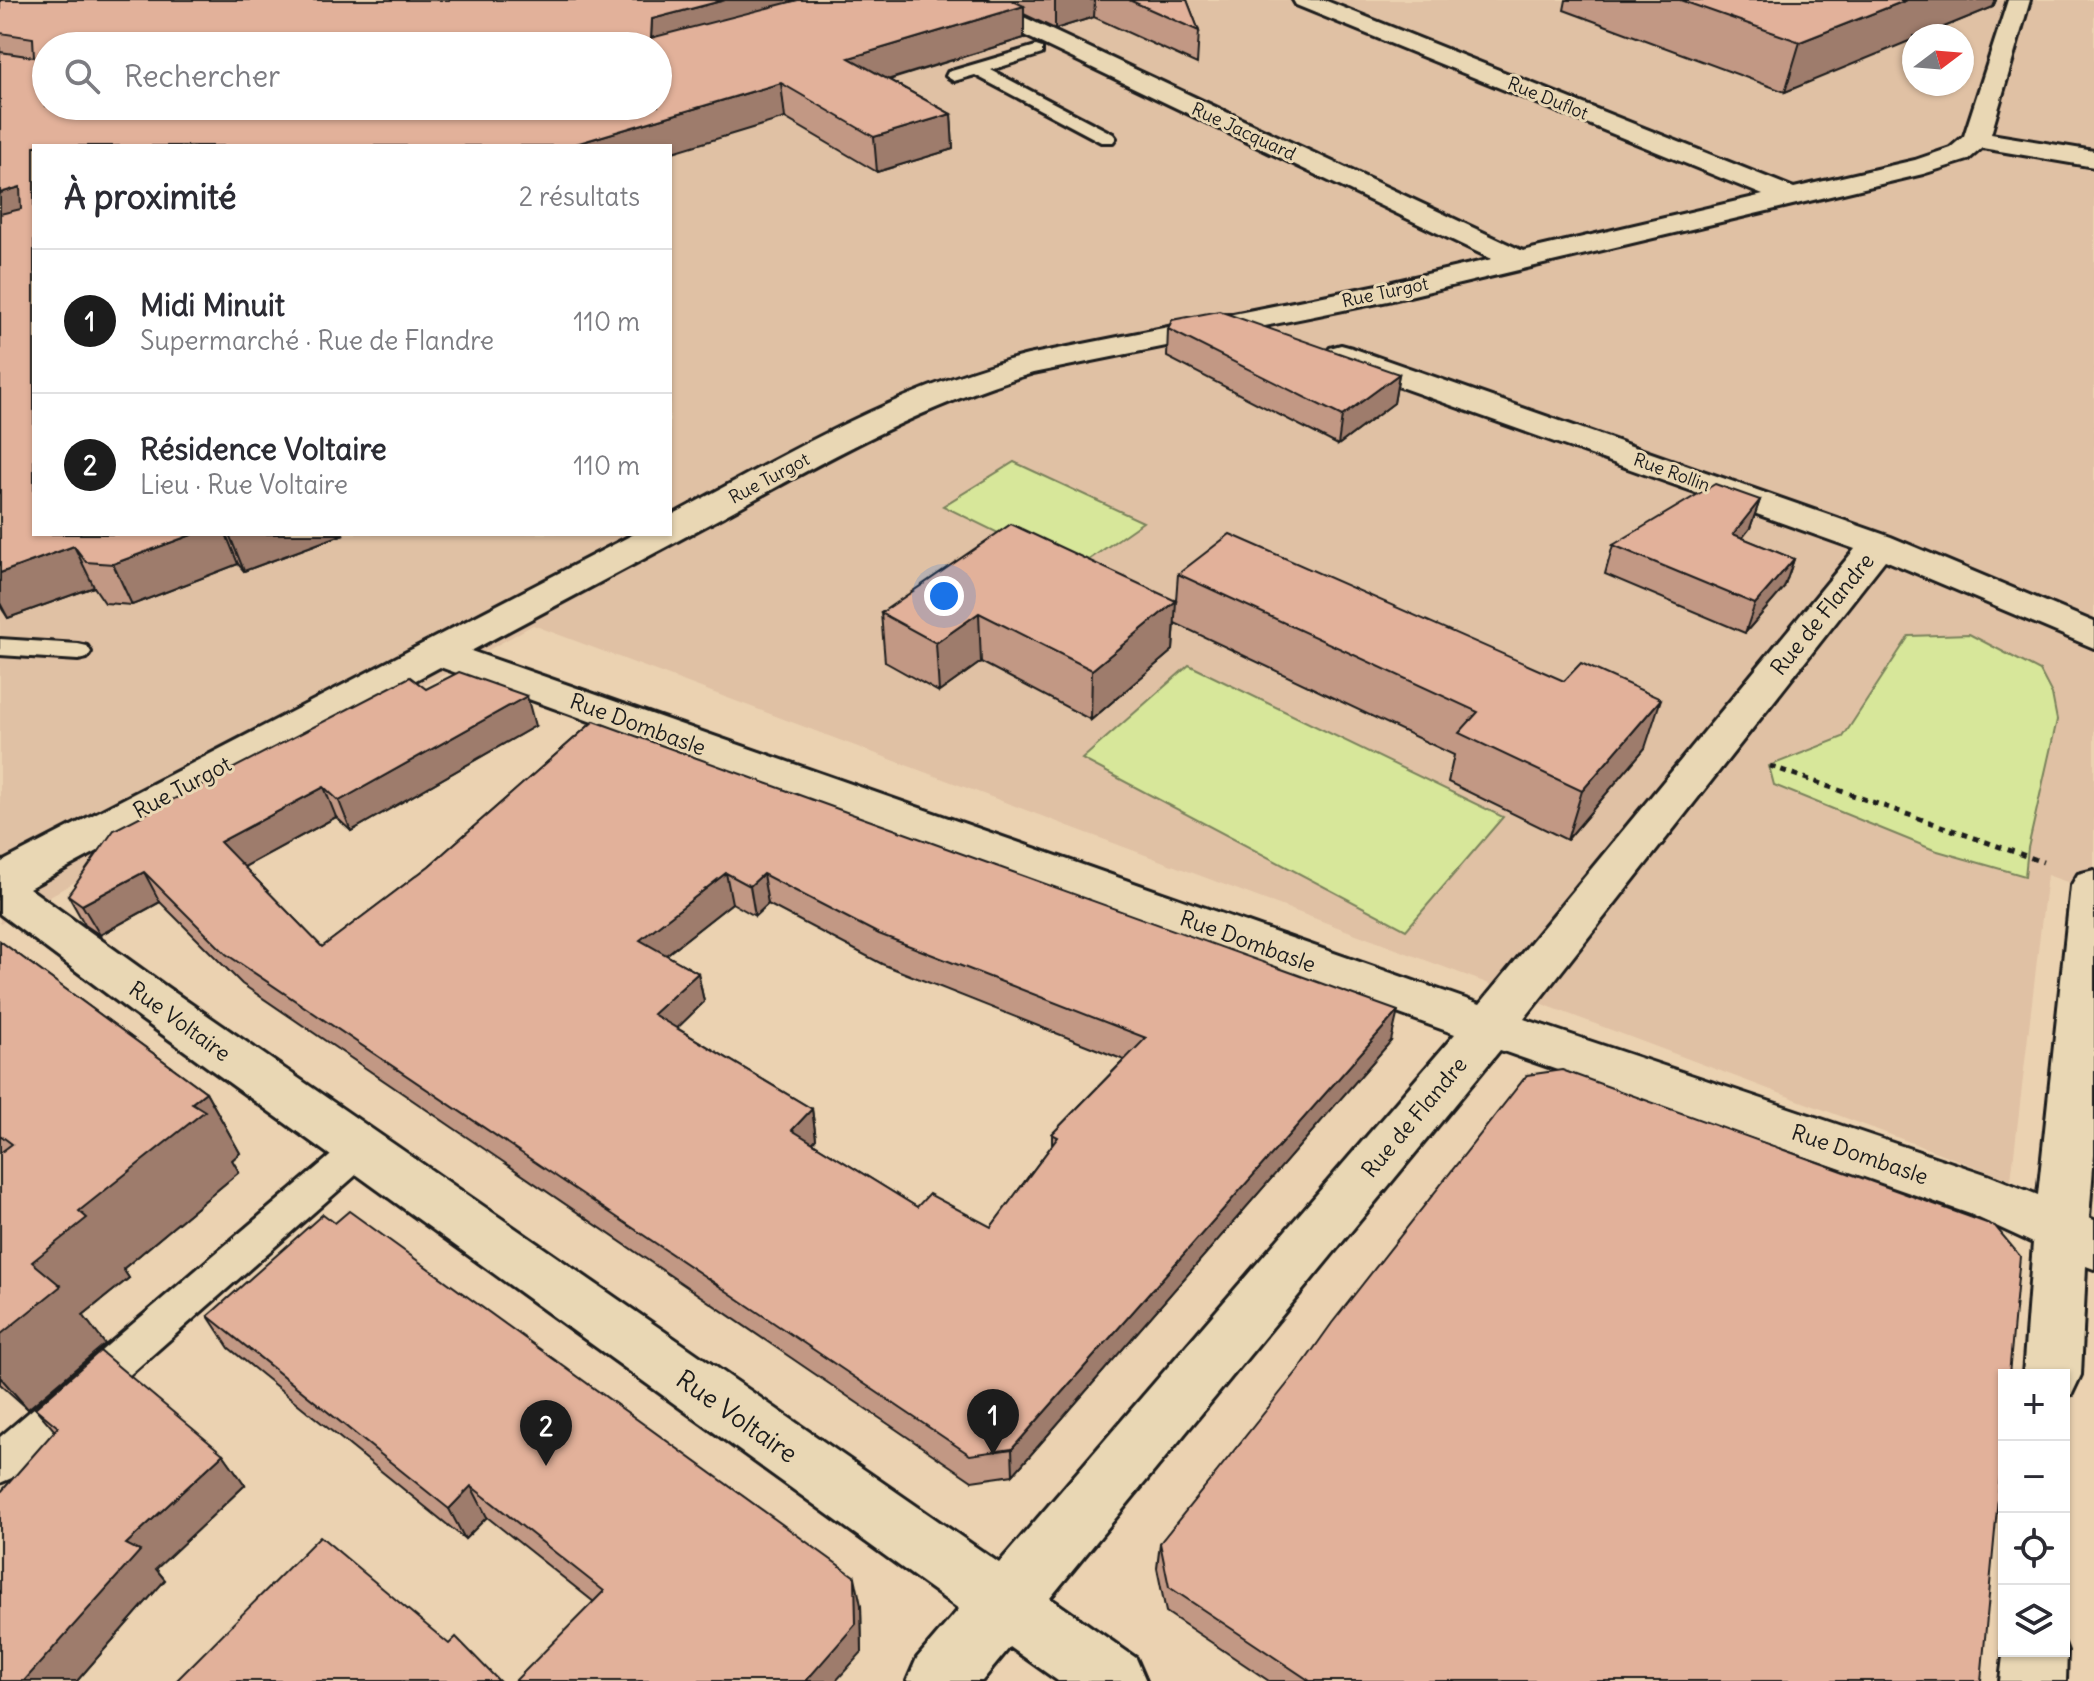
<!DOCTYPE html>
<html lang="fr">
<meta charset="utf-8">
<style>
:root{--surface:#fff;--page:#f7f7f7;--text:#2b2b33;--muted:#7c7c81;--line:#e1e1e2;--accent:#1c1c1c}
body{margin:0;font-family:Delius,sans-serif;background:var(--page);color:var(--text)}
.controls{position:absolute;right:24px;bottom:24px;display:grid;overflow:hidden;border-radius:0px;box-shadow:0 2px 6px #0004}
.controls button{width:72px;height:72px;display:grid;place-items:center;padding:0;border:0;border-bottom:2px solid var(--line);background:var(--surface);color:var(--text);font:40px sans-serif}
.compass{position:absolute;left:1902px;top:24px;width:72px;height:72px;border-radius:50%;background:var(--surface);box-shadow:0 2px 6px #0004;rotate:74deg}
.you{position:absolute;left:944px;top:596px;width:28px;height:28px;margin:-20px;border:6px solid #fff;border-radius:50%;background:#1a73e8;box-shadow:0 0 0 12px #1a73e833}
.badge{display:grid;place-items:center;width:52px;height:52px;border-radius:50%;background:var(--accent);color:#fff;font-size:26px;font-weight:700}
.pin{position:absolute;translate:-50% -66px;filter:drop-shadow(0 2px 4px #0008)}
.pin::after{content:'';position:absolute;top:42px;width:28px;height:24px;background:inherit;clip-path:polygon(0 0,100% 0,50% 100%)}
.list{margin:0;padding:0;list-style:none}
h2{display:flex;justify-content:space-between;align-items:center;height:104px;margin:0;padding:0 32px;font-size:34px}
h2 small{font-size:26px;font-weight:400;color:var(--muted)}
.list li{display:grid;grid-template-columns:52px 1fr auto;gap:24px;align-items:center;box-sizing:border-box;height:144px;padding:0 32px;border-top:2px solid var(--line)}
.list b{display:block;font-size:30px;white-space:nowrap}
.list p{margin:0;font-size:26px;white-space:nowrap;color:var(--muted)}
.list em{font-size:26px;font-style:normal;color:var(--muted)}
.icon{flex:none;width:44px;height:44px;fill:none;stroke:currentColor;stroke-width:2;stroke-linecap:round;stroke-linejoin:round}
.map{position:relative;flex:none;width:2094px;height:1681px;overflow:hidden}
.search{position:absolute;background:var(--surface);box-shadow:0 2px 6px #0004;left:32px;top:32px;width:640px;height:88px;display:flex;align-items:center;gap:20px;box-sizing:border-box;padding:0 28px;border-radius:44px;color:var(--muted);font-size:30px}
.panel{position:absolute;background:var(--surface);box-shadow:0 2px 6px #0004;left:32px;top:144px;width:640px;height:392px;border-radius:0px}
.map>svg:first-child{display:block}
</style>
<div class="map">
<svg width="2094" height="1681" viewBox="0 0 2094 1681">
<rect width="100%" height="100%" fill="#ebd2b1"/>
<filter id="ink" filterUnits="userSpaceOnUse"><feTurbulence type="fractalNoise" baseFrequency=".0125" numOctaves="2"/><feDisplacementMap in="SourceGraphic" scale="16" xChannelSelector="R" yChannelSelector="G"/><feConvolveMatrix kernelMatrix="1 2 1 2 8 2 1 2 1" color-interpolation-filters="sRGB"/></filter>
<g filter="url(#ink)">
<!-- built -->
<path fill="#e0c1a4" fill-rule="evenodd" d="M 261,0 L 2094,0 L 2094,888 L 2093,891 L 2047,875 L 2011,1180 L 533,625 L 0,924 L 0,259 L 34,534 L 670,534 L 670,146 L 658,106 L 658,46 ZM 1914,36 L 1962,36 L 1962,84 L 1914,84 Z"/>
<!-- green -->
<g fill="#d7e79a" stroke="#7a825b" stroke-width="2">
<path d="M 1014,462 L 1143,522 L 1074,570 L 943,506 Z"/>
<path d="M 1969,634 L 2040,671 L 2052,694 L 2057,720 L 2028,848 L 2025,876 L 1934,850 L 1774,785 L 1769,766 L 1843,737 L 1909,636 Z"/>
<path d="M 1189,665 L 1503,817 L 1406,930 L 1082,759 Z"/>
</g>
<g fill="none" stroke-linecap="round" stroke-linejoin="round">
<!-- service casing -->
<g stroke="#1c1c1c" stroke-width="6">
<g id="service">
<path d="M 1036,46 L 1042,48 L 1042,54 L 991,70 L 1113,134 L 1116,138 L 1113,142 L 1101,142 L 975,75 L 954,81 L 946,76 L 948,72 Z"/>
<path d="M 0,639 L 78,644 L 87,646 L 91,652 L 87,658 L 78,660 L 0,655 Z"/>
<path d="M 361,1135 L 373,1140 L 379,1150 L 373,1160 L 14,1477 L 0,1483 L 0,1437 L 349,1140 Z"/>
</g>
</g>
<!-- minor casing -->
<g stroke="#1c1c1c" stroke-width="6">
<g id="minor">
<path d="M 958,0 L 987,0 L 1523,251 L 1763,195 L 1296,5 L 1293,0 L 1324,0 L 1794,188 L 1915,160 L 1950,148 L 1964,136 L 2008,0 L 2030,0 L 1991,134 L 2094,151 L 2094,167 L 1982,148 L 1968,160 L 1923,174 L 1388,301 L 1033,373 C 923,405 824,461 724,516 C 640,561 555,606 471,651 L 1480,1004 L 1855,549 L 1330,362 L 1325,355 L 1330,348 L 1341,345 L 1352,348 L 1891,537 L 2094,622 L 2094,648 L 1885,560 L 1524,1019 L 1988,1175 L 2038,1195 L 2071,886 L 2078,874 L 2094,870 L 2094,1155 L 2089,1218 L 2094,1220 L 2094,1269 L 2086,1266 L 2081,1375 L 2072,1394 L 2064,1397 L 2064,1375 L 2023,1375 L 2033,1243 L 1970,1214 L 1500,1050 L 1050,1598 L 1136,1658 L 1146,1681 L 1058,1681 L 1010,1647 L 982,1681 L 907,1681 L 917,1658 L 959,1609 L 134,1014 L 0,914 L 0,863 L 634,534 L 670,534 L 670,516 C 786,454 899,387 1028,355 L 1388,283 L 1492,259 L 961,5 ZM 440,667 L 1455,1034 L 999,1563 L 168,988 L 29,888 Z"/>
<path d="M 2064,1643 L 2067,1651 L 2066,1681 L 2000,1681 L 2004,1648 L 2004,1651 L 2064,1651 Z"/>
</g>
</g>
<!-- path -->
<path stroke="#1c1c1c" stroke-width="5" stroke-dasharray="6 6" stroke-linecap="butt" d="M 1770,766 L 2043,862"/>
<!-- service -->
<use href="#service" fill="#e9d7b4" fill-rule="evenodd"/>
<!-- minor -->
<use href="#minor" fill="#e9d7b4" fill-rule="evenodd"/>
</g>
<!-- wall -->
<g fill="#c29884" stroke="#1c1c1c" stroke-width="2" fill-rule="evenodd">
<path d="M 0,0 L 1187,0 L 1199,31 L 1197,64 L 1094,17 L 1055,29 L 1024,14 L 1024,38 L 889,80 L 951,114 L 953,149 L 877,172 L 785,118 L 34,146 L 34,534 L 344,534 L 244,571 L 238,564 L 132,605 L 105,603 L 94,587 L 8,618 L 0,606 ZM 46,46 L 658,46 L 658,106 L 46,106 Z"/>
<path d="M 1566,0 L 1996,0 L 1993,7 L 1922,36 L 1914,36 L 1785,92 L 1564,10 Z"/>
<path d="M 1168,329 L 1399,374 L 1394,403 L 1338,445 L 1167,357 Z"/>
<path d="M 1760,500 L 1750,528 L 1742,538 L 1794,559 L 1784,588 L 1745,633 L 1605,574 L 1613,545 Z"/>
<path d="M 1178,574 L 1645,748 L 1567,840 L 1448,782 L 1454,755 L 1175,623 L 1173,650 L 1091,720 L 981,662 L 939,692 L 885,662 L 881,613 L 1176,600 Z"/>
<path d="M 426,689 L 535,726 L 351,831 L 336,817 L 244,867 L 322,947 L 429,866 L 594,721 L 1391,1041 L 1013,1475 L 972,1481 L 242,984 L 160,902 L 100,935 L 85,925 L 68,895 ZM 732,903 L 755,916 L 768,904 L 882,964 L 1124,1060 L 1052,1134 L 1052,1145 L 991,1227 L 917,1207 L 813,1143 L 816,1139 L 812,1109 L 677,1028 L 704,1002 L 698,973 L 666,955 Z"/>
<path d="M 0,941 L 206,1092 L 240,1153 L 232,1160 L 239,1172 L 123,1269 L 129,1278 L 83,1315 L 105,1344 L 28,1409 L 0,1384 Z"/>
<path d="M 335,1223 L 861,1605 L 862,1652 L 594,1602 L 487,1517 L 465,1539 L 229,1348 L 208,1316 Z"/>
<path d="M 35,1408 L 223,1454 L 245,1485 L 156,1569 L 165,1580 L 77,1681 L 0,1681 L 55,1431 Z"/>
<path d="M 1160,1543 L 1981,1681 L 1269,1681 L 1166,1612 L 1157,1568 Z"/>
</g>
<!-- shaded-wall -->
<g fill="#9e7c6c" stroke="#1c1c1c" stroke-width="2">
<path d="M 725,0 L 847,0 L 651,38 L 652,19 Z"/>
<path d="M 1055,0 L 1095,0 L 1094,17 L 1055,29 Z"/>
<path d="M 1907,0 L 1996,0 L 1993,7 L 1922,36 L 1914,36 L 1914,39 L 1785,92 L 1800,42 Z"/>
<path d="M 1024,6 L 1024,38 L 851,91 L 849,58 Z"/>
<path d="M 781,83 L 785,118 L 670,153 L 670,146 L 569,146 Z"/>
<path d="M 357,106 L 461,106 L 364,133 Z"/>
<path d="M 951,114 L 953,149 L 877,172 L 874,137 Z"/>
<path d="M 20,187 L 34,219 L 0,234 L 0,193 Z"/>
<path d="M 1399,374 L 1394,403 L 1338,445 L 1342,416 Z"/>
<path d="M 1760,500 L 1750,528 L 1723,563 L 1733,534 Z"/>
<path d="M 194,534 L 226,534 L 238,564 L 132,605 L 113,564 Z"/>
<path d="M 229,534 L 344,534 L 244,571 Z"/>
<path d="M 74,546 L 94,587 L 8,618 L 0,603 L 0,573 Z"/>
<path d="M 1794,559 L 1784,588 L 1745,633 L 1755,604 Z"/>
<path d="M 1176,601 L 1173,650 L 1091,720 L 1092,670 Z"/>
<path d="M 979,613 L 981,662 L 939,692 L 936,643 Z"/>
<path d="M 527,696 L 535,726 L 351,831 L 339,801 Z"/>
<path d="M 1661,699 L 1645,748 L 1567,840 L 1582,791 Z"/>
<path d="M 324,787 L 336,817 L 235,872 L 220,842 Z"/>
<path d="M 144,872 L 160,902 L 100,935 L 82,905 Z"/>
<path d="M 726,873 L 732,903 L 647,970 L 640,940 Z"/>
<path d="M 763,874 L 768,904 L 755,916 L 750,886 Z"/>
<path d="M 698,973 L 704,1002 L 661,1044 L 653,1014 Z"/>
<path d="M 1398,1011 L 1391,1041 L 1013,1475 L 1012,1449 Z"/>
<path d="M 206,1092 L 240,1153 L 232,1160 L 239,1172 L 123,1269 L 129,1278 L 83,1315 L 105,1344 L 28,1409 L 0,1377 L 0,1335 L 32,1262 L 79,1211 L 192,1103 Z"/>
<path d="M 812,1109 L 816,1139 L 797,1159 L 792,1130 Z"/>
<path d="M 223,1454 L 245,1485 L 156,1569 L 165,1580 L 77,1681 L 24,1681 L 126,1544 Z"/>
<path d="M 471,1486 L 487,1517 L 465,1539 L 449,1509 Z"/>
<path d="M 855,1577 L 861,1605 L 862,1652 L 836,1681 L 806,1681 Z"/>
</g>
<!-- building -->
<g fill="#e2b19a" stroke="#1c1c1c" stroke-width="2" fill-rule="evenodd">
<path d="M 0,0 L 725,0 L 652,19 L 651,38 L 798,0 L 1011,0 L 1024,6 L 849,58 L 951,114 L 874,137 L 781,83 L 569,146 L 34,146 L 34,534 L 194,534 L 113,564 L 86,562 L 74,546 L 0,573 L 0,214 L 21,209 L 20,187 L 0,193 L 0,52 L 34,57 L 33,38 L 0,33 ZM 46,46 L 658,46 L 658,106 L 407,106 L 377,114 L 331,114 L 308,106 L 46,106 Z"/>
<path d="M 1129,0 L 1187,0 L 1199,31 Z"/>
<path d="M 1680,0 L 1907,0 L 1800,42 Z"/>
<path d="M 1219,311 L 1399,374 L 1342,416 L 1168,329 L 1172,320 Z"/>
<path d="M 1715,484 L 1760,500 L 1733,534 L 1794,559 L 1755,604 L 1613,545 Z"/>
<path d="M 1011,524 L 1176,601 L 1092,670 L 979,613 L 936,643 L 881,613 Z"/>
<path d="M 1230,534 L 1564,681 L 1581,663 L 1661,699 L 1582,791 L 1459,733 L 1478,712 L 1178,574 Z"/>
<path d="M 459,672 L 527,696 L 339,801 L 324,787 L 220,842 L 322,947 L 429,866 L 594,721 L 1398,1011 L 1012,1449 L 970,1455 L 226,954 L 144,872 L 82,905 L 68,895 L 114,830 L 410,677 L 426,689 ZM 726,873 L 750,886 L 763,874 L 879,934 L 1146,1038 L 1052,1134 L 1058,1137 L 991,1227 L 929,1194 L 917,1207 L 792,1130 L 812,1109 L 653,1014 L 698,973 L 640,940 Z"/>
<path d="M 0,941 L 206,1092 L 192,1103 L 205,1111 L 79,1211 L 87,1218 L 32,1262 L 61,1286 L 0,1335 L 0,1153 L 12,1144 L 0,1135 Z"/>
<path d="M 1562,1070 L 1995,1226 L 2020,1256 L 2009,1375 L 2004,1375 L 2004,1434 L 1981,1681 L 1310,1681 L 1169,1587 L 1160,1543 L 1300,1368 L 1332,1323 L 1527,1075 Z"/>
<path d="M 349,1211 L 855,1577 L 856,1624 L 806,1681 L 515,1681 L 604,1591 L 471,1486 L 449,1509 L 208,1316 L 323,1214 L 335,1223 Z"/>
<path d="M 100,1351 L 223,1454 L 126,1544 L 140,1551 L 24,1681 L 0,1681 L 0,1493 L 58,1427 L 35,1408 Z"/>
<path d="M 320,1536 L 449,1644 L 456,1637 L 499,1681 L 176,1681 Z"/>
</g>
</g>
<g text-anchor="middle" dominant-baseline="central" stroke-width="6" stroke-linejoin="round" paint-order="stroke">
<!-- far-street labels -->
<g font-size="18" fill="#1c1c1c" stroke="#e9d7b4">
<text transform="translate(1548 98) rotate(22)">Rue Duflot</text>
<text transform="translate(1244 131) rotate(25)">Rue Jacquard</text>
<text transform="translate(1385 292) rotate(-12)">Rue Turgot</text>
<text transform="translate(1672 472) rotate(20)">Rue Rollin</text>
<text transform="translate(769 478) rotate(-28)">Rue Turgot</text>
</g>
<!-- street labels -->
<g font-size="22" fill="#1c1c1c" stroke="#e9d7b4">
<text transform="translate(1822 614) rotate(-51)">Rue de Flandre</text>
<text transform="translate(638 724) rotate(20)">Rue Dombasle</text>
<text transform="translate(182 787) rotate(-28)">Rue Turgot</text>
<text transform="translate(1248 941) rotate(20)">Rue Dombasle</text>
<text transform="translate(180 1021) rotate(36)">Rue Voltaire</text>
<text transform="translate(1414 1117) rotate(-50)">Rue de Flandre</text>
<text transform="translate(1860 1154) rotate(19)">Rue Dombasle</text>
</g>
<!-- near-street labels -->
<g font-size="26" fill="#1c1c1c" stroke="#e9d7b4">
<text transform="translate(737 1416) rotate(35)">Rue Voltaire</text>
</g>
</g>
</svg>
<div class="controls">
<button>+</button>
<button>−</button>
<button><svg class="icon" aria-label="locate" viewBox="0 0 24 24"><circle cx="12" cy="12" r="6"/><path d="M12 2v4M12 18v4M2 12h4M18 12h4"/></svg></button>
<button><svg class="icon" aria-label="layers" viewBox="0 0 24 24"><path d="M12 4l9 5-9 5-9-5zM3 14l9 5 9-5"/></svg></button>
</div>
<svg class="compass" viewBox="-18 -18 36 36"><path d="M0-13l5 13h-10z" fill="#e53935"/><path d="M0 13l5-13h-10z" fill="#7c7c81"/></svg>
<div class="you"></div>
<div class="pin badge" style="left:993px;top:1455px">1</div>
<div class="pin badge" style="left:546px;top:1466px">2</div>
<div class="search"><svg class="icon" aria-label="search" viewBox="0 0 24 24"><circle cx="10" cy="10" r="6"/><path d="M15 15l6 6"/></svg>Rechercher</div>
<section class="panel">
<h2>À proximité<small>2 résultats</small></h2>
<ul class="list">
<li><span class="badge">1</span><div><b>Midi Minuit</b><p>Supermarché · Rue de Flandre</p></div><em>110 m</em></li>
<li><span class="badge">2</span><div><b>Résidence Voltaire</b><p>Lieu · Rue Voltaire</p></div><em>110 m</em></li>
</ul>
</section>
</div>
